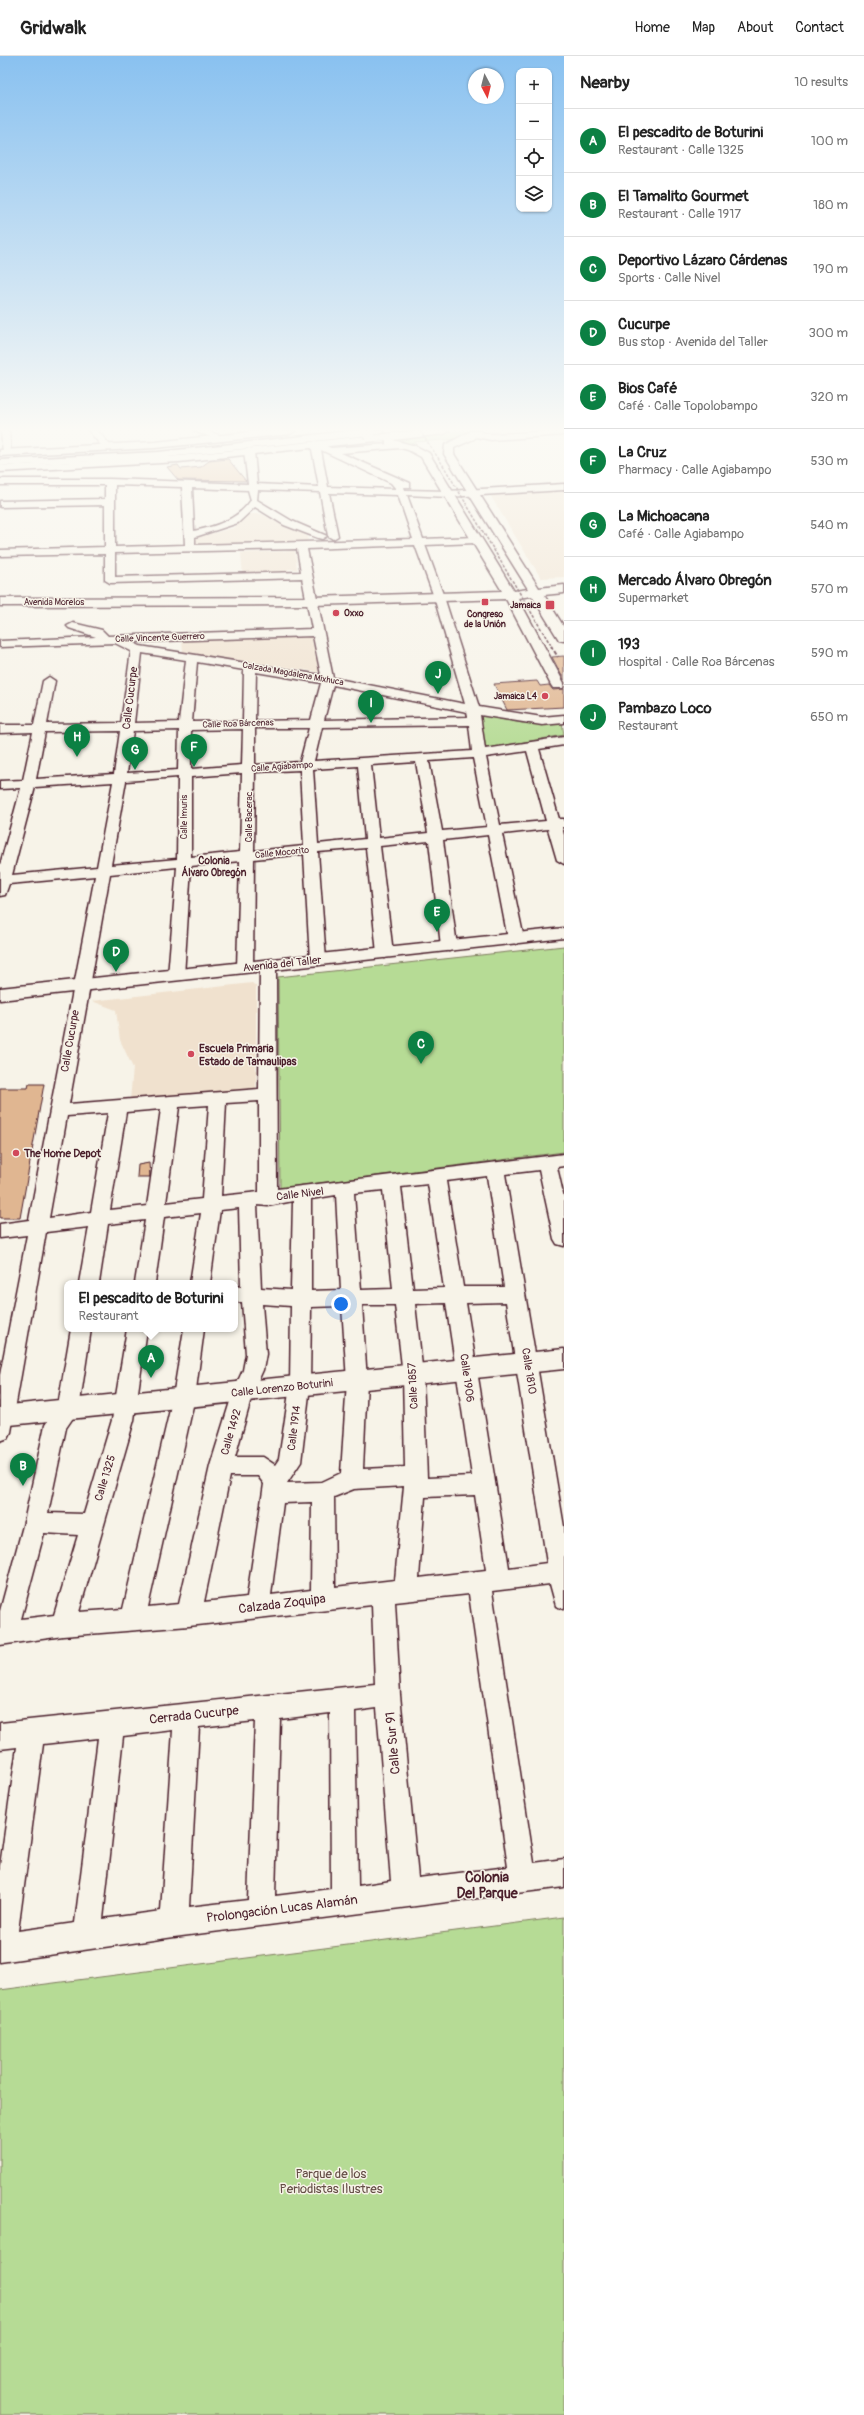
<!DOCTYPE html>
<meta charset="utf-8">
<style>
:root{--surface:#fff;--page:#f6f6f6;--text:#222;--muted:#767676;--line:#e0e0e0;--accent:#0b8043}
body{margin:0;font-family:Pangolin,sans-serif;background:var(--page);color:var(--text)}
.controls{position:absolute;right:12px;top:12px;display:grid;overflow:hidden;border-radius:8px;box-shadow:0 1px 3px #0004}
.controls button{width:36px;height:36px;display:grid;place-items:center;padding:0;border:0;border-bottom:1px solid var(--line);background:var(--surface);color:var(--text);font:20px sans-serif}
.compass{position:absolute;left:468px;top:12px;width:36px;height:36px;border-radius:50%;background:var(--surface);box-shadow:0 1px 3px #0004;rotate:173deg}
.you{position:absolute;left:341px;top:1248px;width:14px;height:14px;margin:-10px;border:3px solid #fff;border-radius:50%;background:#1a73e8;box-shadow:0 0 0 6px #1a73e833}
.badge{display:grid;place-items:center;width:26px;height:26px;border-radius:50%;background:var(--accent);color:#fff;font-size:13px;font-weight:700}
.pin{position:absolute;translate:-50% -33px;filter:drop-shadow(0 1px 2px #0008)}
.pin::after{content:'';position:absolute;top:21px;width:14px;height:12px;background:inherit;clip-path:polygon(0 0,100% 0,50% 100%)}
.popup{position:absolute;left:64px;top:1224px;width:174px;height:52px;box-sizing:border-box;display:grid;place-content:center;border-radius:8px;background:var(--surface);filter:drop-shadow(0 1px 3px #0005);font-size:13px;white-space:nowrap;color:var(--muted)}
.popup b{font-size:15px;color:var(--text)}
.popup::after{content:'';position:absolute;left:50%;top:100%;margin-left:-8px;border:8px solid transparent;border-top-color:var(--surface)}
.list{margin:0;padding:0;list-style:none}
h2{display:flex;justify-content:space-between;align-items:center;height:52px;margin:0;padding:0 16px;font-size:17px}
h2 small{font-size:13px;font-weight:400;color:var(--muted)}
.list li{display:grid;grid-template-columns:26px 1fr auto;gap:12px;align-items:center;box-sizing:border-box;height:64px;padding:0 16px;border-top:1px solid var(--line)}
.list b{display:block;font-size:15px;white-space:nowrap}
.list p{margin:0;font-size:13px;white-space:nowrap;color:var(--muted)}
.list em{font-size:13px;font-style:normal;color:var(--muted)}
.icon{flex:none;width:22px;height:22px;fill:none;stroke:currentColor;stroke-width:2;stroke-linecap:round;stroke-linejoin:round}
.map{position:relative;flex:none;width:564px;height:2359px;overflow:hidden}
header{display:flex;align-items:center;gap:24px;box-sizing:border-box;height:56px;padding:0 20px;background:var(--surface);border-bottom:1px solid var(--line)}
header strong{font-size:19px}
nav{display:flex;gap:22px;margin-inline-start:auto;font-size:14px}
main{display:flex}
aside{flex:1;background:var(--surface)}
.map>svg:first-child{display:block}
</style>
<header>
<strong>Gridwalk</strong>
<nav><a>Home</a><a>Map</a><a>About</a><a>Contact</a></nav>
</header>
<main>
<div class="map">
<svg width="564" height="2359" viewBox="0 0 564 2359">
<rect width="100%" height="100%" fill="#f7f3e8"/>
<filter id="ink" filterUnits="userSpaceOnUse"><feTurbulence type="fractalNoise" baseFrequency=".025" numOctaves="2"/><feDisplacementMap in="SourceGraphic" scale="8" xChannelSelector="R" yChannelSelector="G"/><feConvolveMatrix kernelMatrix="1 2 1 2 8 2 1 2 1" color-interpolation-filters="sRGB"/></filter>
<g filter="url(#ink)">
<!-- built -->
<g fill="#f0e1ce">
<path d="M 564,434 L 564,521 L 541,522 L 490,439 Z"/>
<path d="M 250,458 L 262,458 L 286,472 L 306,478 L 308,484 L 304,487 L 202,490 L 194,487 L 194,482 L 234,472 Z"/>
<path d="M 295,495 L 297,513 L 288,513 L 290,519 L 243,521 L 241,497 Z"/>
<path d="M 311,580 L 319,616 L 183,596 L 182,584 Z"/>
<path d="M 252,927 L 256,930 L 256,1032 L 130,1044 L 133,1012 L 120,984 L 116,954 L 92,945 Z"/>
</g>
<!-- green -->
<g fill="#b6db95" stroke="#807d60">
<path d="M 455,375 L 472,375 L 458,383 L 414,386 L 417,390 L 390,384 Z"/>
<path d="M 479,659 L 522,667 L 562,666 L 564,679 L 485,693 Z"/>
<path d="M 564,890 L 564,1096 L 280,1132 L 278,921 Z"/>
<path d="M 564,1861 L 564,2359 L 0,2359 L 0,1934 Z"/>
</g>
<!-- building -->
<g fill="#e0b691" stroke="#4a1f2b">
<path d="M 228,403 L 246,425 L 178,424 L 167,411 L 178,409 L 181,413 L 201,411 L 209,405 Z"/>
<path d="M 564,600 L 564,624 L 552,601 Z"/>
<path d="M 537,625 L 540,630 L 549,629 L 553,634 L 564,633 L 564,651 L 507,654 L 494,628 Z"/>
<path d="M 29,1028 L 44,1028 L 20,1162 L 0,1162 L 0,1032 L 28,1032 Z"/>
<path d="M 149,1107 L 150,1121 L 137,1121 L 138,1109 Z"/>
</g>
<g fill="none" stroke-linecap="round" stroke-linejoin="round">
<!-- minor casing -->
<g stroke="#4a1f2b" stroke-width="3">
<g id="minor">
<path d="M 1,375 L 9,375 L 11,398 L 3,396 Z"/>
<path d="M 89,375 L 98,375 L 110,389 L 110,393 L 104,393 Z"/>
<path d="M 194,375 L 208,375 L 227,382 L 223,385 Z"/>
<path d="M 474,375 L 491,378 L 564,375 L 564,379 L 491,384 L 471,380 L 470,378 Z"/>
<path d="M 315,385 L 331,392 L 403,387 L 404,389 L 400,392 L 341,397 L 410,427 L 410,431 L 404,431 L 405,434 L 448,435 L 564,428 L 564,434 L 448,441 L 407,439 L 423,483 L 476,481 L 481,484 L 476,487 L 425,489 L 444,541 L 479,651 L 542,661 L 564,659 L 564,667 L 542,669 L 480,659 L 485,693 L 564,681 L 564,689 L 539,693 L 559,763 L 564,763 L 564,771 L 562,771 L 564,779 L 564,808 L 557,804 L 548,773 L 502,778 L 524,883 L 516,888 L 508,883 L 488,779 L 443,784 L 457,890 L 449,895 L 441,890 L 429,785 L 380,790 L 393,897 L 385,902 L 377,897 L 366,792 L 318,796 L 326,904 L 318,909 L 310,904 L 304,798 L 254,803 L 253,912 L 251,915 L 239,915 L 237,912 L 240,805 L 191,810 L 184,920 L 182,923 L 170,923 L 168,920 L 177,811 L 110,818 L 69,1048 L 259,1033 L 260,910 L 262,907 L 274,907 L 276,910 L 277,1133 L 564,1098 L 564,1110 L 557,1111 L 564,1142 L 564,1190 L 557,1188 L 554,1183 L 539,1114 L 505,1118 L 564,1471 L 564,1553 L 556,1550 L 550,1528 L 492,1535 L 534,1807 L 564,1803 L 564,1831 L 174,1881 L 0,1906 L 0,1810 L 17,1691 L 0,1693 L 0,1667 L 375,1628 L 372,1549 L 189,1570 L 63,1580 L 0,1589 L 0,1555 L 24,1466 L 45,1369 L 58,1350 L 71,1273 L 91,1273 L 79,1353 L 66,1372 L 48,1457 L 84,1458 L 112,1364 L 127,1273 L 147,1273 L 134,1364 L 79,1556 L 123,1553 L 173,1341 L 184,1273 L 204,1273 L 195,1341 L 148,1551 L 179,1548 L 210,1410 L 233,1336 L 243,1314 L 246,1298 L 242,1246 L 235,1246 L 235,1230 L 241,1231 L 239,1152 L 220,1154 L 210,1227 L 190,1227 L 201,1157 L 164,1161 L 155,1227 L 135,1227 L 145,1164 L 108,1168 L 99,1227 L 79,1227 L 89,1171 L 46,1176 L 11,1376 L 8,1382 L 0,1385 L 0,1319 L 27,1179 L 0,1182 L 0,1168 L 29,1164 L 95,820 L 9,828 L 5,839 L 0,840 L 0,809 L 21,732 L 0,733 L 0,725 L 23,724 L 33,676 L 0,677 L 0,669 L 34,669 L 43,625 L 49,621 L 55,625 L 47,668 L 121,667 L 131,595 L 115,587 L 0,591 L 0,585 L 96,581 L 69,572 L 67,570 L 73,567 L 102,574 L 108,580 L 312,573 L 302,522 L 110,527 L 105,524 L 105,498 L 0,500 L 0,494 L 105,491 L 105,449 L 0,451 L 0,445 L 105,443 L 105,429 L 0,429 L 0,423 L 110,423 L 248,428 L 244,395 L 249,392 L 254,395 L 257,428 L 319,431 L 311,388 ZM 321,394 L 391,427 L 396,433 L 328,431 ZM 115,429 L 182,431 L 185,489 L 115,491 ZM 192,432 L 248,434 L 251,444 C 237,464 217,470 194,475 ZM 258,434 L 320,436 L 328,480 L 333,483 L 338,480 L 329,437 L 398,439 L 413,483 L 195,489 L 195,481 L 238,467 L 255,451 L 284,469 L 318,482 L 322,483 L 327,480 L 292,465 L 257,444 ZM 415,489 L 434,541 L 465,648 L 333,622 L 307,493 ZM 297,493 L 301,516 L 115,521 L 115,497 ZM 313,580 L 321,619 L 140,590 L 132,586 ZM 142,597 L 186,604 L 179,666 L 134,667 ZM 197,606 L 244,614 L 243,665 L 192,666 ZM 256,616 L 321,627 L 311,664 L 255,665 ZM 333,629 L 467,656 L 468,661 L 324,664 ZM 469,669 L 472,695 L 314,705 L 322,671 ZM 255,672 L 309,672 L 300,706 L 255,709 ZM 243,673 L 242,709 L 191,713 L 191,674 ZM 179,674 L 178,714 L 127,717 L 133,675 ZM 120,675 L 114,718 L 36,723 L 45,676 ZM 527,695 L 546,765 L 500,769 L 486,701 ZM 473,702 L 487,771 L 442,775 L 429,705 ZM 416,706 L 428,777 L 379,782 L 371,709 ZM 358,710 L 365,783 L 318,788 L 313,713 ZM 300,714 L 304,790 L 254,795 L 255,716 ZM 242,717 L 240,796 L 191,801 L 191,721 ZM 178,721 L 177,803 L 111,809 L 126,725 ZM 113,726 L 97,811 L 12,819 L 35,731 ZM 259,1045 L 259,1136 L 221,1140 L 226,1047 ZM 209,1049 L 202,1143 L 166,1147 L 179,1051 ZM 161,1053 L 147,1150 L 110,1154 L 126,1056 ZM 108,1057 L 91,1156 L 49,1162 L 67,1060 ZM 487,1120 L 504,1231 L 463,1231 L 446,1125 ZM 428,1128 L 444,1232 L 413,1233 L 401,1131 ZM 383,1134 L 393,1233 L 361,1234 L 354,1137 ZM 336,1139 L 341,1234 L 311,1235 L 311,1143 ZM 293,1145 L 291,1234 L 261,1232 L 257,1149 L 268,1150 ZM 506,1246 L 547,1507 L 509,1512 L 466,1247 ZM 446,1247 L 472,1420 L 427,1422 L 423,1319 L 415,1248 ZM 262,1248 L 291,1250 L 290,1330 L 279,1403 L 275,1409 L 263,1401 L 235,1401 L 253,1336 L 263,1314 L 266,1298 ZM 362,1249 L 395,1249 L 403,1319 L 405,1411 L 363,1413 L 367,1325 ZM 342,1250 L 347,1325 L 341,1417 L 322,1426 L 287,1427 L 301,1406 L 310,1330 L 311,1251 ZM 230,1420 L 258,1420 L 264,1428 L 247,1541 L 204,1546 ZM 404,1430 L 395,1524 L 335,1531 L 334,1441 L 354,1433 ZM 475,1439 L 486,1514 L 419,1522 L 425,1441 ZM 312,1446 L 311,1534 L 271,1539 L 283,1447 ZM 44,1477 L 78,1479 L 54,1559 L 21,1563 ZM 469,1538 L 508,1811 L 418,1822 L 400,1639 L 395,1546 ZM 377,1652 L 391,1825 L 358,1830 L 355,1655 ZM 330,1657 L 331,1833 L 275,1840 L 280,1663 ZM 255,1665 L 248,1844 L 189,1851 L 199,1671 ZM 173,1674 L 161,1855 L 103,1863 L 123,1680 ZM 98,1682 L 75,1867 L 18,1875 L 43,1688 Z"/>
</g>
</g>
<!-- major casing -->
<g stroke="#4a1f2b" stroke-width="3">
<g id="major">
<path d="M 260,375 L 295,375 L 290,378 L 155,392 L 0,400 L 0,394 L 155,386 Z"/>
<path d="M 414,375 L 449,375 L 444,378 L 393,384 L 416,390 L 429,397 L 514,535 L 528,533 L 444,398 L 445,389 L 471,375 L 482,375 L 474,383 L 454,392 L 454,398 L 539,532 L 564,529 L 564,537 L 544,539 L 564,571 L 564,585 L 559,584 L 532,540 L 518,542 L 564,627 L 563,632 L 553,632 L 551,629 L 506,543 L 313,549 L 0,550 L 0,542 L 313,541 L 502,535 L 421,401 L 408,394 L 386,388 L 386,384 L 179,406 L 0,416 L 0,410 L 179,400 Z"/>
<path d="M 564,872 L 564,882 L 0,944 L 0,932 Z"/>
<path d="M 564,1293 L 564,1313 L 0,1370 L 0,1350 Z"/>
</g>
</g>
<!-- highway casing -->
<g stroke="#4a1f2b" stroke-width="3">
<g id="highway">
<path d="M 349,375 L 364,375 L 365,377 L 360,380 L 158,402 L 0,410 L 0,404 L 158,396 Z"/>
<path d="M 370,375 L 385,375 L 380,378 L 370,378 Z"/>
</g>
</g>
<!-- minor -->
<use href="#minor" fill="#f7f3e8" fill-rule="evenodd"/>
<!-- major -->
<use href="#major" fill="#f7f3e8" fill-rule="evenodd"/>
<!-- highway -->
<use href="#highway" fill="#f7f3e8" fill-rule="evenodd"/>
<!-- rail-far1 -->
<path stroke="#4a1f2b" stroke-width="1.5" stroke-dasharray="3 1.5" stroke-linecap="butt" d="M 420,375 L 443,409 L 552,591"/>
<!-- rail -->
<path stroke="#4a1f2b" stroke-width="2" stroke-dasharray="4 2" stroke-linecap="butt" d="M 551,590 L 558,601"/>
<!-- major-bridge casing -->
<g stroke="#4a1f2b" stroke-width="13" stroke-linecap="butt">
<path id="major-bridge" d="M 365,375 L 369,378"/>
</g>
<!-- major-bridge -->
<use href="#major-bridge" stroke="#f7f3e8" stroke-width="12"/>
</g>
</g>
<!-- sky -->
<linearGradient id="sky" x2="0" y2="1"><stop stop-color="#89c1f0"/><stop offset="0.53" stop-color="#fbfaf5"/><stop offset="1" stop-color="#fbfaf5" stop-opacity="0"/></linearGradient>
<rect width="564" height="705" fill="url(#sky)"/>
<!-- markers -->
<g fill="#d1495b" stroke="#f7f3e8" stroke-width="1.5">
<rect x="481" y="542" width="8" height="8" rx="2"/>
<rect x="545" y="544" width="10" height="10" rx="2"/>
<circle cx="336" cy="557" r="4"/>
<circle cx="545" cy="640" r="4"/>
<circle cx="191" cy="998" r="4"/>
<circle cx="16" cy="1097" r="4"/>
</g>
<g text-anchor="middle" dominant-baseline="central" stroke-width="3" stroke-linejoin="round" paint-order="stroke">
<!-- far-street labels -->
<g font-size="9" fill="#4a1f2b" stroke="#f7f3e8">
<text x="54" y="546">Avenida Morelos</text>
<text transform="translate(160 582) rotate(-2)">Calle Vincente Guerrero</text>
<text transform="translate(293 618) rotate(10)">Calzada Magdalena Mixhuca</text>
<text transform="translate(238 668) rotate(-2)">Calle Roa Bárcenas</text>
<text transform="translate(282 711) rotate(-4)">Calle Agiabampo</text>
<text transform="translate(184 761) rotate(-90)">Calle Imuris</text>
<text transform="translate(249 761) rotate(-90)">Calle Bacerac</text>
<text transform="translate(282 797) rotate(-6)">Calle Mocorito</text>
</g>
<!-- far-poi labels -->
<g font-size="9" font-weight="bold" fill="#4a1f2b" stroke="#f7f3e8" text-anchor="end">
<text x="541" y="549">Jamaica</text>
<text x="344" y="557" text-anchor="start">Oxxo</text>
<text x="485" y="558" text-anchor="middle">Congreso<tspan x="485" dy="10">de la Unión</tspan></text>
<text x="537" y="640">Jamaica L4</text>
</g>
<!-- far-neighbourhood labels -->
<g font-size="10" font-weight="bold" fill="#4a1f2b" stroke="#f7f3e8">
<text x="214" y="805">Colonia<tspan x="214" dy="12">Álvaro Obregón</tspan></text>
</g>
<!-- street labels -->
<g font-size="11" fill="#4a1f2b" stroke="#f7f3e8">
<text transform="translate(130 642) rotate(-83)">Calle Cucurpe</text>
<text transform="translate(282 908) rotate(-6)">Avenida del Taller</text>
<text transform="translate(70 985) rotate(-80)">Calle Cucurpe</text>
<text transform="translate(300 1138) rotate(-7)">Calle Nivel</text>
<text transform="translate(529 1315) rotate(81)">Calle 1810</text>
<text transform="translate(467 1322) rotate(82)">Calle 1906</text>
<text transform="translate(413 1330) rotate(-93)">Calle 1857</text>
<text transform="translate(282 1332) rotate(-6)">Calle Lorenzo Boturini</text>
<text transform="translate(294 1372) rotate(-83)">Calle 1914</text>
<text transform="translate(231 1376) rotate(-74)">Calle 1492</text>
<text transform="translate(105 1422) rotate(-73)">Calle 1325</text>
</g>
<!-- poi labels -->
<g font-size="11" font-weight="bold" fill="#4a1f2b" stroke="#f7f3e8" text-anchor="start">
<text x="199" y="992">Escuela Primaria<tspan x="199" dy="13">Estado de Tamaulipas</tspan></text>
<text x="24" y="1097">The Home Depot</text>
</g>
<!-- near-street labels -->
<g font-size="13" fill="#4a1f2b" stroke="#f7f3e8">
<text transform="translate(282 1548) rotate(-7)">Calzada Zoquipa</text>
<text transform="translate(194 1659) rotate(-6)">Cerrada Cucurpe</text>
<text transform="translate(393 1687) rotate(-95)">Calle Sur 91</text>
<text transform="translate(282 1853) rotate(-7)">Prolongación Lucas Alamán</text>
</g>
<!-- near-park labels -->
<g font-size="13" fill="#654e46" stroke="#f7f3e8">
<text x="331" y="2118">Parque de los<tspan x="331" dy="15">Periodistas Ilustres</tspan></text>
</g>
<!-- near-neighbourhood labels -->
<g font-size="14" font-weight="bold" fill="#4a1f2b" stroke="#f7f3e8">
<text x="487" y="1821">Colonia<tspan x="487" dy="16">Del Parque</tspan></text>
</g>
</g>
</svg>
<div class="controls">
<button>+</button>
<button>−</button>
<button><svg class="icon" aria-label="locate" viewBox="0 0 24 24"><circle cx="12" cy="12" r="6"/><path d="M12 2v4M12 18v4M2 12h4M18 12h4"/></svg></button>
<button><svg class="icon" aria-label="layers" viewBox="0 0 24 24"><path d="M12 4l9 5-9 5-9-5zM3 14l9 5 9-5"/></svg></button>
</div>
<svg class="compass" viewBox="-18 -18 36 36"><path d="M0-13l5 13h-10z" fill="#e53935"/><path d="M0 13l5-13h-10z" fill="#767676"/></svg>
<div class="you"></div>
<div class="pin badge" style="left:151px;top:1322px">A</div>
<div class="popup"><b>El pescadito de Boturini</b>Restaurant</div>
<div class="pin badge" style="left:23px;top:1430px">B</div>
<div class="pin badge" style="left:421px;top:1008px">C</div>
<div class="pin badge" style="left:116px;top:916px">D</div>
<div class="pin badge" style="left:437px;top:876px">E</div>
<div class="pin badge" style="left:194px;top:711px">F</div>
<div class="pin badge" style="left:135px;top:714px">G</div>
<div class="pin badge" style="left:77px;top:701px">H</div>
<div class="pin badge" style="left:371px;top:667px">I</div>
<div class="pin badge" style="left:438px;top:638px">J</div>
</div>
<aside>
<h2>Nearby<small>10 results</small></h2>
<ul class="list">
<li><span class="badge">A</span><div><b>El pescadito de Boturini</b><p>Restaurant · Calle 1325</p></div><em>100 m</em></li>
<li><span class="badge">B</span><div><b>El Tamalito Gourmet</b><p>Restaurant · Calle 1917</p></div><em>180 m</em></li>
<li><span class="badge">C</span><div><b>Deportivo Lázaro Cárdenas</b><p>Sports · Calle Nivel</p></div><em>190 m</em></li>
<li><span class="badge">D</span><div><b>Cucurpe</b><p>Bus stop · Avenida del Taller</p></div><em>300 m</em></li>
<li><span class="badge">E</span><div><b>Bios Café</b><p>Café · Calle Topolobampo</p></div><em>320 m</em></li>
<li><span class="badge">F</span><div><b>La Cruz</b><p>Pharmacy · Calle Agiabampo</p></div><em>530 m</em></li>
<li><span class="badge">G</span><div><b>La Michoacana</b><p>Café · Calle Agiabampo</p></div><em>540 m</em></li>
<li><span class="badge">H</span><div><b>Mercado Álvaro Obregón</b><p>Supermarket</p></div><em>570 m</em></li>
<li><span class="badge">I</span><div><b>193</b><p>Hospital · Calle Roa Bárcenas</p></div><em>590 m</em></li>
<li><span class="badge">J</span><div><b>Pambazo Loco</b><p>Restaurant</p></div><em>650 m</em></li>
</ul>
</aside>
</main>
